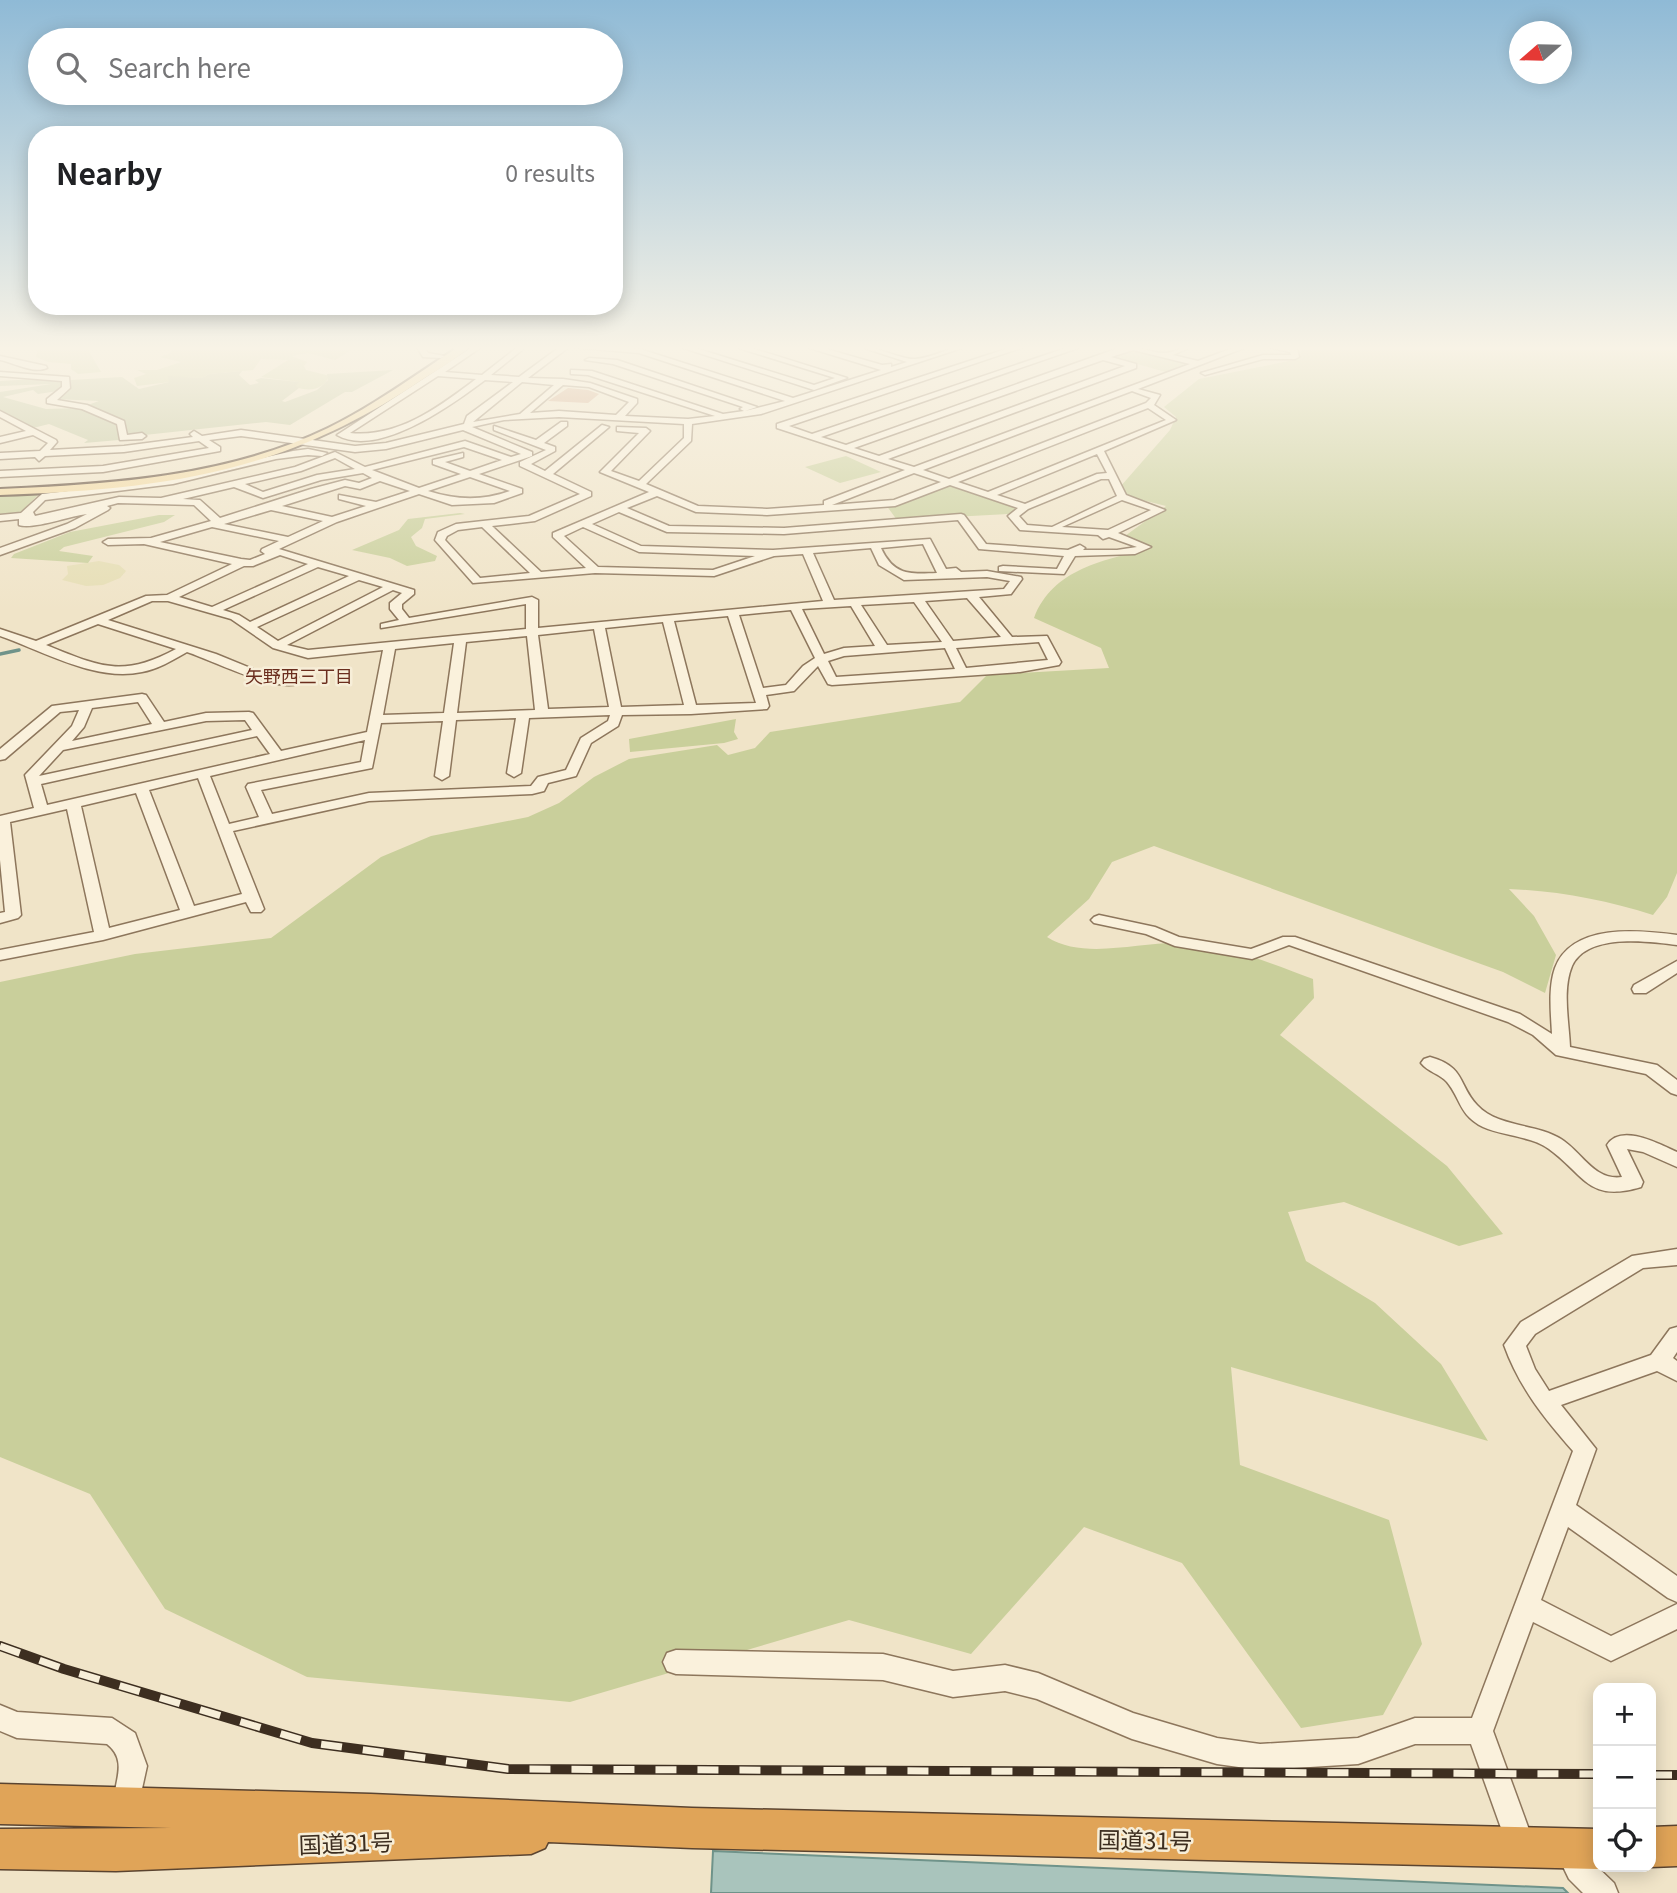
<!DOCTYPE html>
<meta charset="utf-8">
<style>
:root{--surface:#fff;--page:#f6f6f6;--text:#202124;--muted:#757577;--line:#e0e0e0}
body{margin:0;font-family:Georgia,"Noto Sans JP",serif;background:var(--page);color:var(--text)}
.controls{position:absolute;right:21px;bottom:21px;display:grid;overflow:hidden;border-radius:14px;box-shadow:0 4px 18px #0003}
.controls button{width:63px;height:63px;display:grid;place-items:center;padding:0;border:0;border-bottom:2px solid var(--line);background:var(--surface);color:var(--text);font:35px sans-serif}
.compass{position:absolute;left:1509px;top:21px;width:63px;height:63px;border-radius:50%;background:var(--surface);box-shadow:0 4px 18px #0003;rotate:250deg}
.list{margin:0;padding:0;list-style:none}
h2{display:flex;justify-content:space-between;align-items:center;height:91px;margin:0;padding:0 28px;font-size:30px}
h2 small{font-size:23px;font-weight:400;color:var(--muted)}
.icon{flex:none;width:38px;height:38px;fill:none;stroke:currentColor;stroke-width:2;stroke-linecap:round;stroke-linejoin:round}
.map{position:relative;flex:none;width:1677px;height:1893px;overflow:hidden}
.search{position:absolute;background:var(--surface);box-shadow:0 4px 18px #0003;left:28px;top:28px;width:595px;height:77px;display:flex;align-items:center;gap:18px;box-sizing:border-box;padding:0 24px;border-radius:38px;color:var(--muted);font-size:26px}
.panel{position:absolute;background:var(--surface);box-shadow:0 4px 18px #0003;left:28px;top:126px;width:595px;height:189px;border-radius:28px}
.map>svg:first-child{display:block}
</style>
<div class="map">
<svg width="1677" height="1893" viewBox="0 0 1677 1893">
<rect width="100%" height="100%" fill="#f0e4c8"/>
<!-- farmland -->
<path fill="#e6deb5" d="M 99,561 L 119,565 L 126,571 L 120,578 L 103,585 L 86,586 L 62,580 L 68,574 L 67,566 Z"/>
<!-- green -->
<g fill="#c9cf9b">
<path d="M 19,346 L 86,346 L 101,372 L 78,374 L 71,369 L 71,364 L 48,362 L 36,357 L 38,350 Z"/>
<path d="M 171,346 L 358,346 L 335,360 L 308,353 L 292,356 L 307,362 L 304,366 L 306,370 L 330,376 C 322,390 310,392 295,387 L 298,382 L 261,377 L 288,360 L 261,359 L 253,370 L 209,374 L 202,378 L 178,377 L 170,382 L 137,386 L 134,378 L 146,374 L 137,370 L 157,370 L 181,362 L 160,357 L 171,353 Z"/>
<path d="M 1295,346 L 1677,346 L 1677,873 L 1667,897 L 1653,915 C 1605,900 1559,891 1509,889 L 1534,916 L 1556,955 L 1545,993 L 1503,972 L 1154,846 L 1112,862 L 1089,899 L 1047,937 C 1085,961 1140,941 1184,943 C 1225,944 1275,965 1313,979 L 1314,998 L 1280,1035 L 1447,1166 L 1503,1234 L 1459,1246 L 1344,1202 L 1288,1212 L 1306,1261 L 1375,1303 L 1441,1364 L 1488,1441 L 1231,1367 L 1240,1465 L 1389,1520 L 1422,1644 L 1383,1715 L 1301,1728 L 1182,1563 L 1084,1527 L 971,1654 L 849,1620 L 570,1702 L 307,1677 L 165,1609 L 90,1494 L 0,1457 L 0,982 L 135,954 L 271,938 L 381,857 L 431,836 L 528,817 L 559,803 L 594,777 L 629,759 L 717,745 L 728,755 L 755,748 L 770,732 L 960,702 L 987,675 L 1109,668 L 1101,648 L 1034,618 C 1053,568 1105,560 1152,548 L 1125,536 L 1166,506 L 1126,496 L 1120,487 L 1170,430 L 1176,417 L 1164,407 L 1199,379 L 1299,359 L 1302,348 Z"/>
<path d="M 1131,350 L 1190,363 L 1191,365 L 1169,373 L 1113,357 Z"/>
<path d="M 846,456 L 881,472 L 840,483 L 805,467 Z"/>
<path d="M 954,485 L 1018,509 L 1008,514 L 897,520 L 886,505 L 898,504 Z"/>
<path d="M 38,495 L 19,514 L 0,516 L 0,496 Z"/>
<path d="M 460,513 L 465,514 L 425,519 L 422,528 L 411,537 L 416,546 L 437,556 L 435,561 L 407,566 L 390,558 L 352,550 L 399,530 L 408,519 Z"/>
<path d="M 159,515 L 175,515 L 164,522 L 64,547 L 59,551 L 93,556 L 88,563 L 11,558 L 14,554 L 70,532 Z"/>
<path d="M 736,719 L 734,732 L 738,739 L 724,743 L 630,752 L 629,739 Z"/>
</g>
<!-- cemetery -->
<g fill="#bfc49a">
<path d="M 393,370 L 352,392 L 345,392 L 290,425 L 266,422 L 126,437 L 123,423 L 85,406 L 99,401 L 55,399 L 69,388 L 71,380 L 122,377 L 139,389 L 169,382 L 168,376 L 202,378 L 209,374 L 242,371 L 239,375 L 250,385 L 259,383 L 255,380 L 261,378 L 299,382 L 296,386 L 299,388 L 282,401 L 285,402 L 317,390 L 328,380 L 327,374 Z"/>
<path d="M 52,378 L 64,381 L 65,387 L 58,391 L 38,394 L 33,390 L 3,397 L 46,409 L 79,408 L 118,425 L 119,440 L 84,443 L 88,440 L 49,424 L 33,428 L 0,410 L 0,392 L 51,384 L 0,386 L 0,381 Z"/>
</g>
<!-- water -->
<path fill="#a9c4bc" stroke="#6f938a" stroke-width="2" d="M 713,1851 L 1563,1888 L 1568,1893 L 711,1893 Z"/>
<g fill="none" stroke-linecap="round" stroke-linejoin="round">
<!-- stream -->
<path stroke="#6f938a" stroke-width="3.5" d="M 0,654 L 19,650"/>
</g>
<!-- building -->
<path fill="#cf9f7d" d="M 568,388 L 588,390 L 599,394 L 588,403 L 548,401 Z"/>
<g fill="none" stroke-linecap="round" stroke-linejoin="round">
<!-- minor casing -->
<g stroke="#8d765c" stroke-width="3">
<g id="minor">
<path d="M 416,346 L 423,346 L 428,353 L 445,356 L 441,358 L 423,357 Z"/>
<path d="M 474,346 L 483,346 L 445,372 L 482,375 L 519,346 L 527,346 L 491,375 L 519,377 L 561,346 L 640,349 L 793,398 L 881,370 L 803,346 L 816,346 L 882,365 L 891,364 L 891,367 L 907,362 L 858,346 C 877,346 902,360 915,359 C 934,358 949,346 968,346 L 761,414 L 692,424 L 691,441 L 646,484 L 698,506 L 767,509 L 824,505 L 824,501 L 905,470 L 777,428 L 777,424 L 1015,346 L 1027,346 L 789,426 L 812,434 L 1072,346 L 1084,346 L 821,437 L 846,445 L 1124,346 C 1138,346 1152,353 1164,353 C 1174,353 1183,346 1193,346 L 1173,355 L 1198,361 L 1238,346 L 1249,346 L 1138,389 L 1160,395 L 1154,405 L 1176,420 L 1104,451 L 1126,495 L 1165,510 L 1118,533 L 1151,547 L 1135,554 L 1075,556 L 1064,574 L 999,571 L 999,567 L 1003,566 L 1057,569 L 1064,556 L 979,549 L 958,520 L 784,534 L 667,532 L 619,512 L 592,524 L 641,546 L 773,550 L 930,539 L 946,569 L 956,568 L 961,572 L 987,571 L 1021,577 L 1022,579 L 1011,594 L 979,597 L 1012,637 L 1047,636 L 1061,662 L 1059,665 L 1020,672 L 832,685 L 828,684 L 818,666 L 794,691 L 766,695 L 769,706 L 767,709 L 691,714 L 622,715 L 618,726 L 591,743 L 576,776 L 548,783 L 544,791 L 532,794 L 369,801 L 233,831 L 264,909 L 261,912 L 251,912 L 246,902 L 103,940 L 0,960 L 0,950 L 94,932 L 67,809 L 10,822 L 21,915 L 18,918 L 0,923 L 0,913 L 5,912 L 0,860 L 0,816 L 34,808 L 25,775 L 72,726 L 79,710 L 60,712 L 5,759 L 0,760 L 0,749 L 52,706 L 142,694 L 146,695 L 164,722 L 206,713 L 249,712 L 253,713 L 281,751 L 367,732 L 383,650 L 308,658 L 273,648 L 231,619 L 168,601 L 152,601 L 108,620 L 216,654 L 270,676 L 298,677 L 304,681 C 283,697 212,660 187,652 C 173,660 158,669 142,672 C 95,682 43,651 0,636 L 0,629 L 36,641 L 146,596 L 167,595 L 232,564 L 144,544 L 108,545 L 103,542 L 108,539 L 151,538 L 211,521 L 194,505 L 118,503 L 107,506 L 110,508 L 108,510 L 75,528 L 0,555 L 0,548 L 67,524 L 87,514 C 70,516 32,530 19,525 L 19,519 L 0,521 L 0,515 L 21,513 L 42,494 L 173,479 L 293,451 L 308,449 L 327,453 L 322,456 L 308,455 L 276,459 L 173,484 L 45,500 L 33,512 L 35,516 L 119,497 L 161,498 L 295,467 L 335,452 L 365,467 L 465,441 L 511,457 L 521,454 L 463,430 L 386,449 L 355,452 L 241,436 L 209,440 L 220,447 L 220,451 L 103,472 L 0,477 L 0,471 L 103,466 L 209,448 L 199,441 L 124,452 L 45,456 L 39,461 L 35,457 L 0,459 L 0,453 L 40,451 L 48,443 L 33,435 L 0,443 L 0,437 L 26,431 L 0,417 L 0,411 L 56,440 L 57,442 L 50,450 L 124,446 L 193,437 L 190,434 L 194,431 L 202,436 L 241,430 L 355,446 L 386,443 L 464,424 L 467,416 L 513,382 L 485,380 C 453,404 378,459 337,435 ZM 569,347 L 639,353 L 785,401 L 745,411 L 757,407 L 617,360 L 589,358 L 585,360 L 613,364 L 743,407 L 740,409 L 744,411 L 723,414 L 592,371 L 571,370 L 571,374 L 588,375 L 715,416 L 688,419 L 625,416 L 637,403 L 637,399 L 590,383 L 563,379 L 528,378 ZM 1133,350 L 1190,364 L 914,467 L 888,459 L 1136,368 L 1136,364 L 1111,357 ZM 1103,360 L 1125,366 L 879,456 L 854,448 ZM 438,376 L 476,379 C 439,407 398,438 350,433 ZM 522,382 L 554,385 L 520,414 L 473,422 ZM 563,385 L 589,387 L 629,402 L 616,415 L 559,411 L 530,413 ZM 1132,391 L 1151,398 L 1146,403 L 949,479 L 923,470 ZM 1148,408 L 1166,420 L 988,492 L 958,482 ZM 559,417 L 684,424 L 684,438 L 639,481 L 611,471 L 650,431 L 646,428 L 617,427 L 617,431 L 639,433 L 600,472 L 649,492 L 553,533 L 553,537 L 586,568 L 541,572 L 492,526 L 535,521 L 591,496 L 591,492 L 553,474 L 609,427 L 602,425 L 545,471 L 531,464 L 555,451 L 555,447 L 544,443 L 567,426 L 567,422 L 561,422 L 536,440 L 494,426 L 494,430 L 546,450 L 520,462 L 520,466 L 580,494 L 529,516 L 456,524 L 438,532 L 435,540 L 473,583 L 595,573 L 714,576 L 774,556 L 803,554 L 823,601 L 538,628 L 538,600 L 532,597 L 409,618 L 402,609 L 402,604 L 414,594 L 414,590 L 279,549 L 337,522 L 419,494 L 452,505 L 494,503 L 522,493 L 522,489 L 479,474 L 532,456 L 532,452 L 472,427 L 504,420 ZM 464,447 L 502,460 L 470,471 L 445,462 L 463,457 L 463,453 L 433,460 L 433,464 L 461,474 L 419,488 L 372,470 ZM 1097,454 L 1107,473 L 1097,474 L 1025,504 L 997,495 ZM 335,458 L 355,469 L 317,475 L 263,492 L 245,484 L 301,471 ZM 363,473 L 372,478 L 359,483 L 345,480 L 311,489 L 220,518 L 200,500 L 183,499 L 234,487 L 263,498 L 321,480 ZM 914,473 L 941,482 L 894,500 L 832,505 ZM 470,477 L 510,491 C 482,501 456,500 428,491 ZM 1101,479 L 1109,479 L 1117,496 L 1052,527 L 1027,525 L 1019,516 L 1028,509 ZM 380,481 L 410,491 L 376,502 L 339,495 L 339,499 L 366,506 L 332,517 L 282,506 L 345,486 L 360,489 ZM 950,485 L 1018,508 L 1008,516 L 1020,530 L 1098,535 L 1103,539 L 1109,537 L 1137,547 L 1117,550 L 1083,550 L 1085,548 L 1080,545 L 1068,550 L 986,544 L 964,515 L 961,514 L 784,528 L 669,526 L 627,508 L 657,496 L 696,512 L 767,515 L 895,506 ZM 1122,500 L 1151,510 L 1108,530 L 1062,527 ZM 271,510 L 323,521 L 288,537 L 224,524 ZM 212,527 L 279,541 L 262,549 L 261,551 L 265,554 L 250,560 L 241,559 L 160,542 ZM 482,527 L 530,573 L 480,578 L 445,540 L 447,536 L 458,530 ZM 583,527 L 639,552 L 755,556 L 713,570 L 598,567 L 564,536 ZM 923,544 L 937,573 C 910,574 894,576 881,548 ZM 871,548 L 879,565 L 904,580 L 987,577 L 1010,581 L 1004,589 L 834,600 L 813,553 ZM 280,555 L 308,564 L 212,607 L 179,597 L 244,566 L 253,566 ZM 318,567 L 349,576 L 250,622 L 239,615 L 223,610 ZM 359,580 L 383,587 L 278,641 L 257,627 ZM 393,590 L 402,593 L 390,603 L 390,609 L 399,620 L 381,624 L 381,628 L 526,604 L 526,629 L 308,650 L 287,645 ZM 967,598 L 1001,637 L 953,641 L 925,601 ZM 914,602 L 942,642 L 887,645 L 861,605 ZM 851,606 L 875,646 L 844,648 L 824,654 L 802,609 ZM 791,610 L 815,658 L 803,666 L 786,685 L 763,688 L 739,615 ZM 728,616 L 756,703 L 696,705 L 674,621 ZM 663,622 L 684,705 L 621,707 L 605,628 ZM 98,624 L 176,649 C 122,678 101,667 46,645 ZM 594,629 L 609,707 L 548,709 L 538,635 ZM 527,636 L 535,710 L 457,713 L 466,642 ZM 1039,642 L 1048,660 L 966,668 L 956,648 ZM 454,643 L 444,713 L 383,715 L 395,649 ZM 945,648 L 955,669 L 836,677 L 828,661 L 844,656 ZM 138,702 L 152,724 L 72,741 L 84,727 L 92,708 ZM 610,715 L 608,721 L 581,738 L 566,770 L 538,777 L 531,786 L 369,793 L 272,814 L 261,790 L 372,768 L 381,723 L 443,721 L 435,776 L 442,780 L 449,776 L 456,720 L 516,718 L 507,773 L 514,777 L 521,773 L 529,718 ZM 245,720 L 252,730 L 39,776 L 63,750 L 206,721 ZM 257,736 L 270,754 L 47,805 L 41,784 ZM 365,740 L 361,762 L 248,784 L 246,787 L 259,817 L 229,824 L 210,776 ZM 198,778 L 242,894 L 194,906 L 149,790 ZM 136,793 L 180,910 L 109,928 L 81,806 Z"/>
<path d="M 677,346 L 689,346 L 814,385 L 835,378 L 732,346 L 745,346 L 847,378 L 814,390 Z"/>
<path d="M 1264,346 L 1297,348 L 1299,357 L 1295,359 L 1263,359 L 1205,375 L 1201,373 L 1263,355 L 1291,355 L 1290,352 Z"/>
<path d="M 0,356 L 46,366 L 47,368 C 33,374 15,363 0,360 Z"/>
<path d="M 0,372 L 69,377 L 70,388 L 57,400 L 87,405 L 124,421 L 127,435 L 142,433 L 146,436 L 142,439 L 120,440 L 117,424 L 82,409 L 47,403 L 47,399 L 62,387 L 62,381 L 0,376 Z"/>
<path d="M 1099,915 L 1155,927 L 1179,937 L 1251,949 L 1283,937 L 1295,937 L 1520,1014 L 1552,1034 C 1551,1013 1548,988 1555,968 C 1572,923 1639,930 1677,935 L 1677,945 C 1648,941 1587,933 1572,966 C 1562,990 1569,1022 1570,1047 L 1657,1065 L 1677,1080 L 1677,1095 L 1671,1093 L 1646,1074 L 1556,1055 L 1533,1035 L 1508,1022 L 1289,945 L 1252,959 L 1175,946 L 1146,934 L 1094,923 L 1091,920 L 1094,917 Z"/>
<path d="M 1677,961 L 1677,973 L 1646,993 L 1634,993 L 1632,989 L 1634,985 Z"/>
<path d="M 1430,1057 C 1466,1067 1458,1085 1477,1105 C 1498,1128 1536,1123 1561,1139 C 1582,1152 1594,1181 1622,1177 L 1607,1145 C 1621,1123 1659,1144 1677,1152 L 1677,1167 L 1643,1152 L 1627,1149 L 1643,1182 L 1641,1187 C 1588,1203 1585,1175 1549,1149 C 1531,1136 1503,1136 1483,1127 C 1459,1115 1461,1099 1447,1082 C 1440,1074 1428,1072 1421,1063 L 1424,1059 Z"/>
<path d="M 1677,1249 L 1677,1265 L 1643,1268 L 1535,1334 L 1526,1346 L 1535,1369 L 1549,1391 L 1651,1355 L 1670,1329 L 1677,1327 L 1677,1352 L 1673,1358 L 1677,1361 L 1677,1381 L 1657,1371 L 1561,1405 L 1596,1449 L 1576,1505 L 1677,1576 L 1677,1602 L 1668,1598 L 1568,1527 L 1541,1600 L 1611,1636 L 1677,1604 L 1677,1629 L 1611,1661 L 1533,1622 L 1493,1731 L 1535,1846 L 1531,1856 L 1521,1860 L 1511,1856 L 1471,1744 L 1415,1744 L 1358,1764 L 1260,1770 L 1217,1764 L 1132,1739 L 1037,1699 L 1005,1691 L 953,1697 L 883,1680 L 676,1674 L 667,1671 L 663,1662 L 667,1653 L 676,1650 L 883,1654 L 953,1671 L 1005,1665 L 1038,1673 L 1133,1713 L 1217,1738 L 1260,1744 L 1358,1738 L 1415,1718 L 1472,1718 L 1573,1451 C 1544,1418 1519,1387 1504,1345 L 1521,1322 L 1632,1256 Z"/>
<path d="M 0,1705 L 17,1712 L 112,1718 L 135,1733 L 147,1766 L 136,1816 L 126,1820 L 116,1816 C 106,1791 133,1764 107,1744 L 17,1738 L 0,1731 Z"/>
<path d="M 1569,1836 L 1579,1840 L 1589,1859 L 1614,1883 L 1618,1893 L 1583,1893 L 1569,1879 L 1555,1850 L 1559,1840 Z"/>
</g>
</g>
<!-- major casing -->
<g stroke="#5b4430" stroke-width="4">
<path id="major" d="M 460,346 L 471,346 C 454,361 433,372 414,385 C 278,475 159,489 0,495 L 0,489 C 111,484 227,477 328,428 C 375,405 416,374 460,346 Z"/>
</g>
<!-- highway casing -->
<g stroke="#5b4430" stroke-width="3">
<g id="highway">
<path d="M 0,1784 L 371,1794 L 692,1808 L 1598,1829 L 1598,1867 L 1604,1867 L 1598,1869 L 692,1848 L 548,1842 L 545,1848 L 531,1854 L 116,1871 L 0,1869 L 0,1829 L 171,1828 L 0,1824 Z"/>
<path d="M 1677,1826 L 1677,1866 L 1651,1867 L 1650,1867 L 1651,1827 Z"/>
</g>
</g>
<!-- minor -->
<use href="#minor" fill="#faf1dc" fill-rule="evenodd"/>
<!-- major -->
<use href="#major" fill="#f3d9a0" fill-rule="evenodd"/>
<!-- highway -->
<use href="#highway" fill="#e0a458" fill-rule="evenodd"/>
<!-- rail casing -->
<g stroke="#3d2e20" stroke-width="10">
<g id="rail">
<path d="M 0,1646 L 64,1669 L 312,1743 L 508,1769 L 1598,1774"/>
<path d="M 1651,1775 L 1677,1775"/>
</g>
</g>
<!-- rail -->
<use href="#rail" stroke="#f7eed8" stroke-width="7" stroke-dasharray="21" stroke-linecap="butt"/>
</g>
<!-- sky -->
<linearGradient id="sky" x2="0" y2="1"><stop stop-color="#8fbad6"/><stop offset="0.57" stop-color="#f8f3e6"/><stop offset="1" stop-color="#f8f3e6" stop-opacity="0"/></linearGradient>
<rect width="1677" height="611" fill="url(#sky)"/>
<g text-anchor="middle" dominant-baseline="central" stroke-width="5" stroke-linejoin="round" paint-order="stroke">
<!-- far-neighbourhood labels -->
<g font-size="18" fill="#6b2e1e" stroke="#f7eed8">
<text x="299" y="675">矢野西三丁目</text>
</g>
<!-- near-street labels -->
<g font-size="23" fill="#3d2e20" stroke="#f7eed8">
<text transform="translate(1145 1839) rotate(1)">国道31号</text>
<text transform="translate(346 1842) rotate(-2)">国道31号</text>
</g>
</g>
</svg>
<div class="controls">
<button>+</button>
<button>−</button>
<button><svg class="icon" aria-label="locate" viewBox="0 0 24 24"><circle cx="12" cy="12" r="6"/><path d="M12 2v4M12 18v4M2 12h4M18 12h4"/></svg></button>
</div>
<svg class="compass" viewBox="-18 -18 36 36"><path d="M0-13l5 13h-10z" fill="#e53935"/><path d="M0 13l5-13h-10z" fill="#757577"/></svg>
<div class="search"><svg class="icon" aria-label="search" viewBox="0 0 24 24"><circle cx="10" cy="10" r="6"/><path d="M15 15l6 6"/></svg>Search here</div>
<section class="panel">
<h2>Nearby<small>0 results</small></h2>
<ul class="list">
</ul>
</section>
</div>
